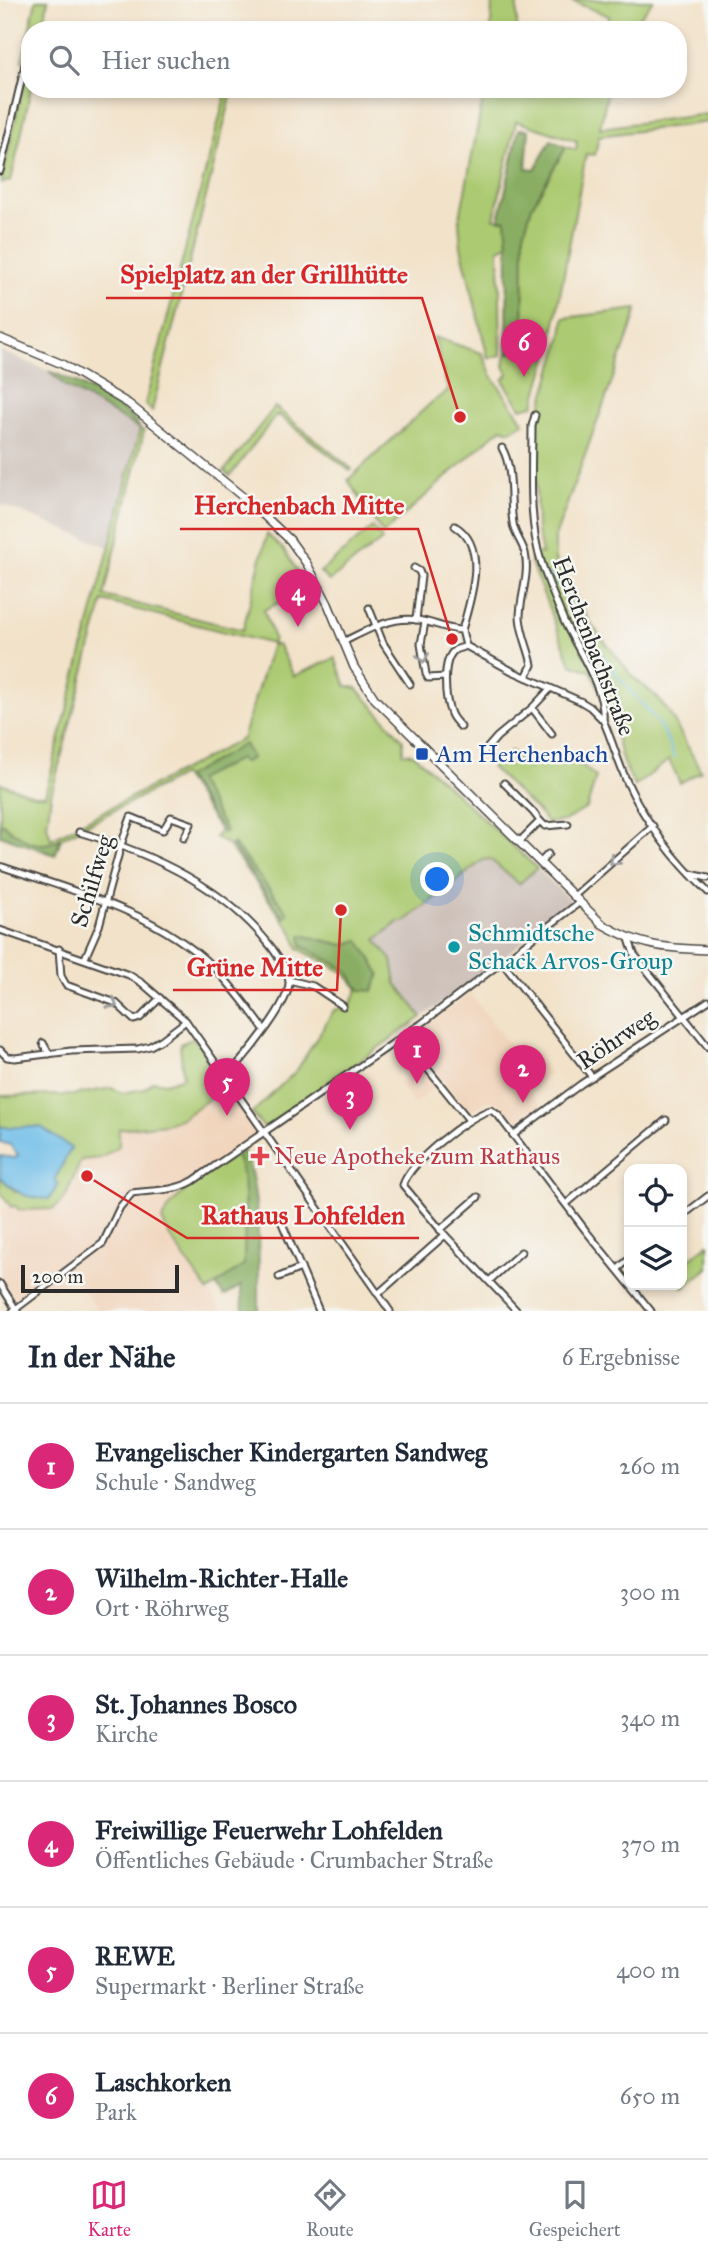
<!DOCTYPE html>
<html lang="de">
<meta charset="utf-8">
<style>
:root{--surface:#fff;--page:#f6f6f7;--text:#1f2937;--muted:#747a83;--line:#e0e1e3;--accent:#db2777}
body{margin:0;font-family:"IM FELL Great Primer",serif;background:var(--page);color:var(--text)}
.controls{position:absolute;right:21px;bottom:21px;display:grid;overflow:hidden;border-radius:14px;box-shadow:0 4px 10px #0003}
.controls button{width:63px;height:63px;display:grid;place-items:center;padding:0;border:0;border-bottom:2px solid var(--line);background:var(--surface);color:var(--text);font:35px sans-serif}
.scale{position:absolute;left:21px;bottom:18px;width:158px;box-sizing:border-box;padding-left:7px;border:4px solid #2b2b2b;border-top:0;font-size:19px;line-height:24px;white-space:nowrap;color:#2b2b2b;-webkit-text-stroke:5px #f6f6f2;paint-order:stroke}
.you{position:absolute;left:438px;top:880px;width:24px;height:24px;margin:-18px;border:5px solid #fff;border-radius:50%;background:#1a73e8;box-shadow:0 0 0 10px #1a73e833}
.badge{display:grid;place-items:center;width:46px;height:46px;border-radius:50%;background:var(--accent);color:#fff;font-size:23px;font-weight:700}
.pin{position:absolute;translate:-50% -58px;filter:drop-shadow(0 2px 4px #0008)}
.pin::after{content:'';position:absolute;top:37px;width:24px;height:21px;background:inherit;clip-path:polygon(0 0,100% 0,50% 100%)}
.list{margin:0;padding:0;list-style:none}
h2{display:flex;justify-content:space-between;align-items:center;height:91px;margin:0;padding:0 28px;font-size:30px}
h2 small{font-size:23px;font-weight:400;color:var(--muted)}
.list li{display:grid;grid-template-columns:46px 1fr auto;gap:21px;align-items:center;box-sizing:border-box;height:126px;padding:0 28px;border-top:2px solid var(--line)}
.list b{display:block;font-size:26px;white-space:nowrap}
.list p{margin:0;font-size:23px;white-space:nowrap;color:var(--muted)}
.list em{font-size:23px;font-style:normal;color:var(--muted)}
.icon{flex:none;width:38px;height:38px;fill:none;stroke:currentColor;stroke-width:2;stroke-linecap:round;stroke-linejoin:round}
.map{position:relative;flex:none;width:708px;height:1311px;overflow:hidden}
.search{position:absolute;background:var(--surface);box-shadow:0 4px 10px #0003;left:21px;right:21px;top:21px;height:77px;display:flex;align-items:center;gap:18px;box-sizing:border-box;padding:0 24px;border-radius:28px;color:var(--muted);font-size:26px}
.sheet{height:847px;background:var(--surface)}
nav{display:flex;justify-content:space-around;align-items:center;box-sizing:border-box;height:98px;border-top:2px solid var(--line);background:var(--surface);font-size:19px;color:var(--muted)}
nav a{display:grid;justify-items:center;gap:4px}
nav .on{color:var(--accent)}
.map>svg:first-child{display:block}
</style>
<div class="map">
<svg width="708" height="1311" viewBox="0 0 708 1311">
<rect width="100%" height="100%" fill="#f6f6f2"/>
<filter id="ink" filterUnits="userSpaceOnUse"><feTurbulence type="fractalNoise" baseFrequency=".0143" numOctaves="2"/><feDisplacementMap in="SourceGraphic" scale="14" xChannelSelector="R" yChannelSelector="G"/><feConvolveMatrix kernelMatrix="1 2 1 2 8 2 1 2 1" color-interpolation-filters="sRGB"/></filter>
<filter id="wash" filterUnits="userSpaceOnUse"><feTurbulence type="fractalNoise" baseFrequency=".00686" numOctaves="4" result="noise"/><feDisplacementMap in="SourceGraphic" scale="28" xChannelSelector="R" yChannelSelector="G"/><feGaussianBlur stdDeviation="1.57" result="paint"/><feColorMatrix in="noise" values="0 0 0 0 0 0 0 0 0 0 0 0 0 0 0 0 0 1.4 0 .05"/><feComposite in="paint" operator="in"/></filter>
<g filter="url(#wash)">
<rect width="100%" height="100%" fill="#f2e2c9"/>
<!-- built -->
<g fill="#f1d5bd">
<path d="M 470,994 L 512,1048 L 519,1043 L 531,1059 L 536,1056 L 550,1074 L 529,1090 L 543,1108 L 517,1128 L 499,1103 L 488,1100 L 469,1113 L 410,1038 Z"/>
<path d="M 422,1065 L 437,1085 L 414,1104 L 398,1083 Z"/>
<path d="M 227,1086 L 262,1138 L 235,1155 L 162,1220 L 170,1237 L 222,1311 L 98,1311 L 73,1276 L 53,1291 L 44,1279 L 14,1300 L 0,1280 L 0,1263 L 9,1241 L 7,1240 L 0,1257 L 0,1209 L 16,1206 L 19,1210 L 54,1209 L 65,1198 L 81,1160 L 101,1158 L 119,1129 L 166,1124 L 182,1118 Z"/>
</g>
<!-- industrial -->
<g fill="#cec1ba">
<path d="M 0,351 L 49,371 L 65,386 L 140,429 L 111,548 L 0,504 Z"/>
<path d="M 490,859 L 519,884 L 537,868 L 573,903 L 471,982 L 422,1017 L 396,983 L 392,960 L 375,940 L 398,922 L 405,922 L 483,860 Z"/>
</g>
<!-- green -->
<g fill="#acca71" stroke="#6c7a4e" stroke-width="2" fill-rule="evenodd">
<path d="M 36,0 L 48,0 L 43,30 L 30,30 L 31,89 L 11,181 L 1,183 L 28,63 L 22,61 Z"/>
<path d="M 492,0 L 517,0 L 517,30 L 491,30 Z"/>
<path d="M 569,0 L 653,0 L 630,30 L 607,30 L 609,16 Z"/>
<path d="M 227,89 L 233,89 L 152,411 L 145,404 Z"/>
<path d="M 485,89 L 608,89 L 600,128 L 708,114 L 708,122 L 599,136 L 595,155 L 586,154 L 551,344 L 527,350 L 551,347 L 534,405 L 521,408 L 503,380 L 508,374 L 504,366 L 506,354 L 523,351 L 524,233 L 532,206 L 566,147 L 576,150 L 577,141 L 516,121 L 494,219 L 506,219 L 508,245 L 499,249 L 501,355 L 488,358 L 461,247 L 459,222 Z"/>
<path d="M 637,309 L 630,332 L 555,537 L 555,560 L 593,627 L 634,678 L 656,696 L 669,712 L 701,771 L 680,783 L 669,760 L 635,786 L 623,763 L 609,710 L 591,671 L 571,664 L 531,563 L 533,554 L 542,553 L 537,531 L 535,428 L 562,336 L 564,318 Z"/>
<path d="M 434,337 L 482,353 L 492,376 L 524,423 L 510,431 L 502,428 L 491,437 L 383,534 L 348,480 L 432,402 L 448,391 Z"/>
<path d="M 275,407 L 352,469 L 350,471 L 277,414 L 230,476 L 224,471 Z"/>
<path d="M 140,429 L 144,431 L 104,596 L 243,630 L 267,534 L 284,550 L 308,588 L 264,610 L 274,639 L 272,644 L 279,646 L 294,676 L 335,658 L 346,686 L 357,688 L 403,740 L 403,753 L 413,754 L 537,868 L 519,884 L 490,859 L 483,860 L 404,922 L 398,922 L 376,940 L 392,960 L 396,983 L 422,1017 L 264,1128 L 252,1113 L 297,1070 L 334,1010 L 342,1008 L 348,1010 L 358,989 L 345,973 L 299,949 L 293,933 L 228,845 L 215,837 L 220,830 L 182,775 L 50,844 C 31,849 15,833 0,822 L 0,783 L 34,795 L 45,795 ZM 103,601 L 272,644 L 242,739 L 51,839 L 47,825 L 51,795 Z"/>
<path d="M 373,527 L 382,540 L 329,581 L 320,572 Z"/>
<path d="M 511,751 L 528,768 L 543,756 L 550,762 L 566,752 L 596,777 L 587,808 L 564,821 L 547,823 L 542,816 L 491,767 Z"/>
<path d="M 194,1038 L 227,1086 L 182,1118 L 166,1124 L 119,1129 L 119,1146 L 101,1158 L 81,1160 L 65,1198 L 54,1209 L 19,1210 L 16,1206 L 11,1207 L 0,1191 L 0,1177 L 16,1192 L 55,1179 L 41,1127 L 0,1127 L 0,1096 L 73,1095 L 111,1088 L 122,1093 L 144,1089 L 153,1081 L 166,1083 L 183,1077 L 180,1044 Z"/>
<path d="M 235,1155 C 249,1175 244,1240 244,1266 L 208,1291 L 170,1237 L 162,1220 C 176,1190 208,1174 235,1155 Z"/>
<path d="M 708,1244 L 708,1268 L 684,1288 L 681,1285 L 682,1265 Z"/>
</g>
<!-- forest -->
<g fill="#89ae63" stroke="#5a6c47" stroke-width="2">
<path d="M 519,129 L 529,130 L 526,168 L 535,169 L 551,140 L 566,147 L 532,206 L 524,233 L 523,351 L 507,352 L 508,245 L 506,220 L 499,220 Z"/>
<path d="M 49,371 C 68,378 135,411 140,429 L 65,386 Z"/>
<path d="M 244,744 L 252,758 L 242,763 L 239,759 L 197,780 L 226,831 L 223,833 L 186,777 Z"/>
<path d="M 0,822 C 23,838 33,852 61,839 L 55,855 L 0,835 Z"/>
<path d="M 233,843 L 288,913 L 284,918 L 231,845 Z"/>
<path d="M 301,935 L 344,945 L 359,940 L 380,974 L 373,991 L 360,990 L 347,970 L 302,946 Z"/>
<path d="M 243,1151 C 261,1178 259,1276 259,1311 L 243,1311 L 241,1286 L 224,1296 L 216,1285 L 244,1265 C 244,1239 249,1176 235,1155 Z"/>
</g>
<!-- water -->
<path fill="#6ebde8" stroke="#4c748a" stroke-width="2" d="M 0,1127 L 41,1127 L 71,1148 L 55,1179 L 59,1184 L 49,1199 C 23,1198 19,1194 0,1177 L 0,1156 L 15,1158 L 18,1155 L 10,1145 L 0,1142 Z"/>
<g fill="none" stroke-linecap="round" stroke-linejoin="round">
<!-- stream -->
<path stroke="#6ebde8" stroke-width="2" d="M 550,572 C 569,604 589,636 611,667 C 635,701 662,715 674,758"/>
</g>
</g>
<g filter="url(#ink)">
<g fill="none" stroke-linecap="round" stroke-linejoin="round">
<!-- minor casing -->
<g stroke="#494643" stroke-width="9">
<g id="minor">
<path d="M 0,171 L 25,65"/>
<path d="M 535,415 L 532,426 C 532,467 528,522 541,561 C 547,581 556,601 564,621 C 577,649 606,690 603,720 C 612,740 618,762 627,782 C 646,823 675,861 708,892"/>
<path d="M 502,448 C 514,469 509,499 513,523 C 514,534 522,542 525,553 C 530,576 520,596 520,617 C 521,634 529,649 532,665 L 526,677"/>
<path d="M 455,526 C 489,547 471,598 462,630"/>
<path d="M 414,568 L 419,571 L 421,576 L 416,620"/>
<path d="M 369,608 L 383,643 L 410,684"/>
<path d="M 425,622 L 421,644 L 426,674 L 428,678 L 445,677"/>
<path d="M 462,630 L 466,646 L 512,671 L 580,701 L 590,707 L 603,720"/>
<path d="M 343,642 C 367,630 391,616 418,620 C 433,622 447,630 462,630"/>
<path d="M 532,708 L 552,734"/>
<path d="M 461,727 C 457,723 453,719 451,714 C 445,700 441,660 455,650 C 456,649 465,647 466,646"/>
<path d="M 483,753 L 497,737 L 532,708 L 550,689"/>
<path d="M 504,783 L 533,812 L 540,821 L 519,842"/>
<path d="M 540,821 L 545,826 L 568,824"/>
<path d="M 79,832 C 151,853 226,887 272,948 C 279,958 288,970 289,982 C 290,1004 242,1061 225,1078"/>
<path d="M 540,863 L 548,854"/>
<path d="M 0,866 C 73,891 155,911 213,967 C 233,986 248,1008 264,1029"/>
<path d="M 691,874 L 708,878"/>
<path d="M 574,896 L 653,826"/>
<path d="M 0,930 L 129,975 L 142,983 L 186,1021 L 390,1311"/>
<path d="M 629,939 L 634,954 L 708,1047"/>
<path d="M 59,949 L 61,976 L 66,985 L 116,1003 L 134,1020 L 140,1018 L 160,998"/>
<path d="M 85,958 L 99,926 L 121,845 L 131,817 L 163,830 L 171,817 L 191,824 L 184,838"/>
<path d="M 502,962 L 592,1077"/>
<path d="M 289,980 L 313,986 L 343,1006"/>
<path d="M 402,1037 L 468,1119"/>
<path d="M 43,1043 L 49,1054"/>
<path d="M 0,1050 L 7,1057 L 15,1058 L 71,1051 L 138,1049 L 150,1046 L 161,1040 L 186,1021"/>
<path d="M 513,1135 L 581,1084 L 708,1001"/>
<path d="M 566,1204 L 666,1120"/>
<path d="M 279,1216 L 319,1311"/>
<path d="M 682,1216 L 708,1196"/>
<path d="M 440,1230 L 478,1197"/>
<path d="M 618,1269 L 629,1259"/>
<path d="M 279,1277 L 301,1268"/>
<path d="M 489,1281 L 521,1252"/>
<path d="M 0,1284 L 17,1311"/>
<path d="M 630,1285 L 651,1311"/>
<path d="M 378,1294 L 445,1235"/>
<path d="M 13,1311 L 103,1243 L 120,1207 L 132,1193 C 152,1190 174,1192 193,1181 L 421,1024 L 580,902"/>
<path d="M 517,1311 L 445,1235 L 403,1185 C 410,1162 468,1116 491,1110 L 498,1115 L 586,1231 L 629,1284"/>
</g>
</g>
<!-- major casing -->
<g stroke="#494643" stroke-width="10">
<path id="major" d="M 0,338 L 62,364 L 129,404 L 254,506 L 290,540 L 307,564 L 328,604 L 354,667 L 375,699 L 602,924 C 642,947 663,948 708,950"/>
</g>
<!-- minor -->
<use href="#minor" stroke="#fff" stroke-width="5"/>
<!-- major -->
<use href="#major" stroke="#fff" stroke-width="7"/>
</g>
<!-- one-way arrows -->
<defs><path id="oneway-chevron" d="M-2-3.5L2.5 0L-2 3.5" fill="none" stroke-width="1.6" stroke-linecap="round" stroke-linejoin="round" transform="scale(1.75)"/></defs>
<g stroke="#a0a0a0">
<use href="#oneway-chevron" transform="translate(423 658) rotate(81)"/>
<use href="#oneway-chevron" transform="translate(614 861) rotate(139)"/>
<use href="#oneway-chevron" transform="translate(113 1004) rotate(33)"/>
</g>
</g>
<!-- markers -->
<rect fill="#1a4fb4" stroke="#f6f6f2" stroke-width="2.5" x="415" y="747" width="14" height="14" rx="3.5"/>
<circle fill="#0f9aa8" stroke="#f6f6f2" stroke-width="2.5" cx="454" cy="947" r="7"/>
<path fill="#e0444e" stroke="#f6f6f2" stroke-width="2.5" d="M256.5 1145.5h7v7h7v7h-7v7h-7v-7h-7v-7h7z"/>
<g text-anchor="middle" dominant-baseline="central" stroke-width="5" stroke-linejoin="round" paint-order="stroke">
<!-- street labels -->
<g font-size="24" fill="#2b2b2b" stroke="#f6f6f2">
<text transform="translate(594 646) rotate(69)">Herchenbachstraße</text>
<text transform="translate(92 881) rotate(-73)">Schilfweg</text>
<text transform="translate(616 1039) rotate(-34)">Röhrweg</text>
</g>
<!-- transit labels -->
<g font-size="24" fill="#164399" stroke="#f6f6f2" text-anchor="start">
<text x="436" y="754">Am Herchenbach</text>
</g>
<!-- culture labels -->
<g font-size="24" fill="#0d838f" stroke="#f6f6f2" text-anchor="start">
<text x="468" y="933">Schmidtsche<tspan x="468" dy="28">Schack Arvos-Group</tspan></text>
</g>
<!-- health labels -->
<g font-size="24" fill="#be3a42" stroke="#f6f6f2" text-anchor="start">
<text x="274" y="1156">Neue Apotheke zum Rathaus</text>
</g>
</g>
<!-- callouts -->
<path fill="none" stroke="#d62828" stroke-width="2.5" d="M460 417L422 298H106M452 639L418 529H180M341 910L337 990H173M87 1176L187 1238H419"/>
<g fill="#d62828" stroke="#f6f6f2" stroke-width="2.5">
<circle cx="460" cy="417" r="7"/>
<circle cx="452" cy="639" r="7"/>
<circle cx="341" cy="910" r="7"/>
<circle cx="87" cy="1176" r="7"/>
</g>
<g font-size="26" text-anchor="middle" font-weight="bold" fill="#d62828" stroke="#f6f6f2" stroke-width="5" stroke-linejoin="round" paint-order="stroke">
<text x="264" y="283">Spielplatz an der Grillhütte</text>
<text x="299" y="514">Herchenbach Mitte</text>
<text x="255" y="976">Grüne Mitte</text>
<text x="303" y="1224">Rathaus Lohfelden</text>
</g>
</svg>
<div class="controls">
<button><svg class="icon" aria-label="locate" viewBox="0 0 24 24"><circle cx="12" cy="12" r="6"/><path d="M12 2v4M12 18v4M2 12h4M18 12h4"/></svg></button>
<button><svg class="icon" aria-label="layers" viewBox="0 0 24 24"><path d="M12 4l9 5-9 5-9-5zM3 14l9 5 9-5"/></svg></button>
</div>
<div class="scale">200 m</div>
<div class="you"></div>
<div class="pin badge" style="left:417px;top:1084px">1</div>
<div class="pin badge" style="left:523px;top:1103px">2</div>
<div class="pin badge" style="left:350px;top:1130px">3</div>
<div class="pin badge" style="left:298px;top:627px">4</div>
<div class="pin badge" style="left:227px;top:1116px">5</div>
<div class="pin badge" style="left:524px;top:377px">6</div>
<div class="search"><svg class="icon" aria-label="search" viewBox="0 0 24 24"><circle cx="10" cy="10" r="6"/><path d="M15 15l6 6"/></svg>Hier suchen</div>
</div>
<section class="sheet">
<h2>In der Nähe<small>6 Ergebnisse</small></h2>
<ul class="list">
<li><span class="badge">1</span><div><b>Evangelischer Kindergarten Sandweg</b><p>Schule · Sandweg</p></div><em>260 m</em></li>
<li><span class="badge">2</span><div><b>Wilhelm-Richter-Halle</b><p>Ort · Röhrweg</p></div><em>300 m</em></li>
<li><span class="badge">3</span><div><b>St. Johannes Bosco</b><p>Kirche</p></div><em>340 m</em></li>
<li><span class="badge">4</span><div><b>Freiwillige Feuerwehr Lohfelden</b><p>Öffentliches Gebäude · Crumbacher Straße</p></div><em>370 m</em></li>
<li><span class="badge">5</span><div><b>REWE</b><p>Supermarkt · Berliner Straße</p></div><em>400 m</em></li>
<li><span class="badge">6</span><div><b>Laschkorken</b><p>Park</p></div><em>650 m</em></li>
</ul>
</section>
<nav>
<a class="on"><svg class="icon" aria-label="map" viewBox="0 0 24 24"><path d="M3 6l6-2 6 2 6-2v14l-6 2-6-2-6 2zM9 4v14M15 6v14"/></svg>Karte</a>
<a><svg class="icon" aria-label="directions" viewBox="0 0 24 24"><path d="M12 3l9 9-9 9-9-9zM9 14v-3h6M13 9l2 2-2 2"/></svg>Route</a>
<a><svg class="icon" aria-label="saved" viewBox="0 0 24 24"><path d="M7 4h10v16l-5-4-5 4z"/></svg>Gespeichert</a>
</nav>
